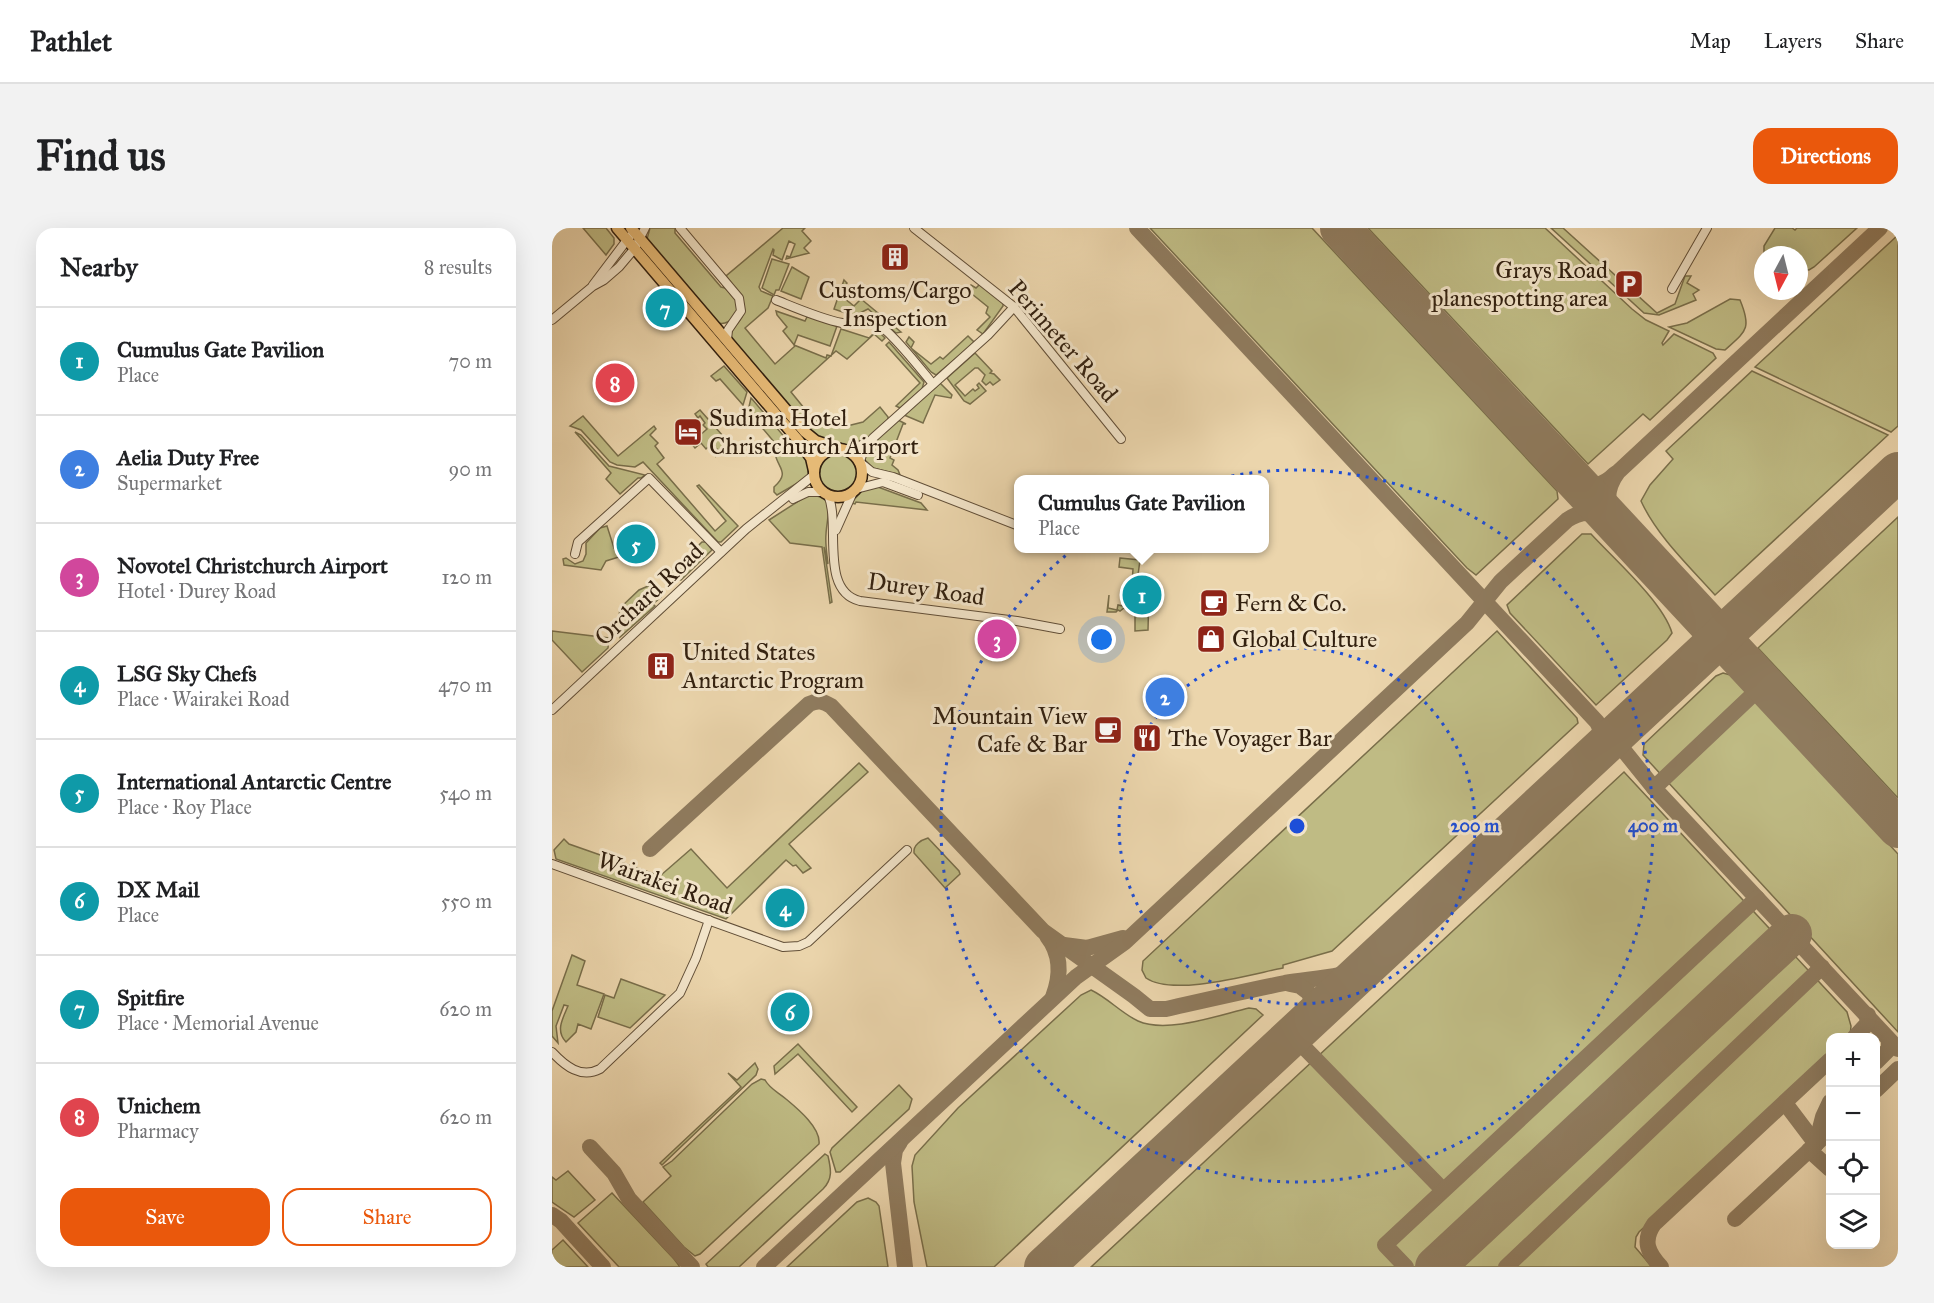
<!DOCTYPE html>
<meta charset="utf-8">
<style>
:root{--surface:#fff;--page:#f2f2f2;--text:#202124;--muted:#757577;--line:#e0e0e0;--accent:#ea580c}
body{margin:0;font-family:"IM FELL Great Primer",serif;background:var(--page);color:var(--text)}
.controls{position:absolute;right:18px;bottom:18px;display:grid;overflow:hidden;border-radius:12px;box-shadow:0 6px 24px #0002}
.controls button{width:54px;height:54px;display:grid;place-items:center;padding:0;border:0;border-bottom:2px solid var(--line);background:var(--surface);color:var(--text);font:30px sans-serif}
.compass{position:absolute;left:1202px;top:18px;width:54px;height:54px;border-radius:50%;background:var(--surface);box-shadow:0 6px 24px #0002;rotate:187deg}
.you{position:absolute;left:550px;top:412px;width:21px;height:21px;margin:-15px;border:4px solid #fff;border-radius:50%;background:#1a73e8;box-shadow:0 0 0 9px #1a73e833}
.badge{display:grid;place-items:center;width:39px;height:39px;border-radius:50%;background:var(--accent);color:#fff;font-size:20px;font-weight:700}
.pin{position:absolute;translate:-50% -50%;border:3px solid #fff;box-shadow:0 2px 6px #0006}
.popup{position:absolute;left:462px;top:247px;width:255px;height:78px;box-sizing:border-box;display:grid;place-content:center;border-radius:12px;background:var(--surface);filter:drop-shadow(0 2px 4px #0005);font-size:20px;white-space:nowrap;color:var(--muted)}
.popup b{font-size:22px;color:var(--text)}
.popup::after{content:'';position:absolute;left:50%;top:100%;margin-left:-12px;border:12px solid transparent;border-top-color:var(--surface)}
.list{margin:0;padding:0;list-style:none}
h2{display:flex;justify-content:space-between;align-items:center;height:78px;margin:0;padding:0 24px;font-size:26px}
h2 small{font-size:20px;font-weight:400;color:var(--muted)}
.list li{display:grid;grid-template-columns:39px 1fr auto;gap:18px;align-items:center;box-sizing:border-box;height:108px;padding:0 24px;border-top:2px solid var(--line)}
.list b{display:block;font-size:22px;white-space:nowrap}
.list p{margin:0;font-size:20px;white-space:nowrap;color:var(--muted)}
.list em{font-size:20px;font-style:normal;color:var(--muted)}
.actions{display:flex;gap:12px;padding:18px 24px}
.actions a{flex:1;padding:14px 0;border:2px solid var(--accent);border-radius:18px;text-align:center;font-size:21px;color:var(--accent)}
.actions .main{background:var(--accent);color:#fff}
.icon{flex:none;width:33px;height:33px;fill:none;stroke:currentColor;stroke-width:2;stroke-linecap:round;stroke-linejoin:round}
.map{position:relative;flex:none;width:1346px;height:1039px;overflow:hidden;border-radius:18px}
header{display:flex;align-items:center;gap:36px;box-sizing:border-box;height:84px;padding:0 30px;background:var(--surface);border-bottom:2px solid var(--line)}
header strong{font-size:28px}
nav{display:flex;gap:33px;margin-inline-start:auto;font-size:21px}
.intro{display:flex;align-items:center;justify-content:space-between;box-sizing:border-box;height:144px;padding:0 36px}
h1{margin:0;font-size:42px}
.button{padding:15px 27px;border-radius:18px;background:var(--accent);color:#fff;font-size:21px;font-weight:700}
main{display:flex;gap:36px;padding:0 36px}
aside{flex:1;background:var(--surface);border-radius:18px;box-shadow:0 6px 24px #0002}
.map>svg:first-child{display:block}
</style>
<header>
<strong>Pathlet</strong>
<nav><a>Map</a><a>Layers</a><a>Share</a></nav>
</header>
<div class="intro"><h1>Find us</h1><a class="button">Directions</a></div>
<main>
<aside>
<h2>Nearby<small>8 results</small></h2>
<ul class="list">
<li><span class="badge" style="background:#0f9aa8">1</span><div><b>Cumulus Gate Pavilion</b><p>Place</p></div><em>70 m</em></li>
<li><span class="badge" style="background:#3f7fe0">2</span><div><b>Aelia Duty Free</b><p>Supermarket</p></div><em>90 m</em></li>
<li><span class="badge" style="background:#d1479c">3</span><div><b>Novotel Christchurch Airport</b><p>Hotel · Durey Road</p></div><em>120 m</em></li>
<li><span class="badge" style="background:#0f9aa8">4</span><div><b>LSG Sky Chefs</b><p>Place · Wairakei Road</p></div><em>470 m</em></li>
<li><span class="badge" style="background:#0f9aa8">5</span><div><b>International Antarctic Centre</b><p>Place · Roy Place</p></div><em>540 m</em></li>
<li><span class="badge" style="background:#0f9aa8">6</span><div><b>DX Mail</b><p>Place</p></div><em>550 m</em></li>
<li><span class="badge" style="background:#0f9aa8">7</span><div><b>Spitfire</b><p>Place · Memorial Avenue</p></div><em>620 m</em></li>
<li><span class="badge" style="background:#e0444e">8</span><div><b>Unichem</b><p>Pharmacy</p></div><em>620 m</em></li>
</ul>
<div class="actions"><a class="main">Save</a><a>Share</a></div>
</aside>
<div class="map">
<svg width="1346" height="1039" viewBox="0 0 1346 1039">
<rect width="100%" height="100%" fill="#ebd5ac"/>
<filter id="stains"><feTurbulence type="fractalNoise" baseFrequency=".00333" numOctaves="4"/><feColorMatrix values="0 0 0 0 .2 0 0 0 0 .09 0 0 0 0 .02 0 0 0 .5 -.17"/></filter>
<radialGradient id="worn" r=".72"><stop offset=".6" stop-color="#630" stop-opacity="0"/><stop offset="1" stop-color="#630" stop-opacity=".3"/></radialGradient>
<!-- green -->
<g fill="#bfbb84" stroke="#796e4a" stroke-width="1.5">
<path d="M 31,0 L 54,0 L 62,10 L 62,16 L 54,27 Z"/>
<path d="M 98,0 L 123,0 L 123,5 L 169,59 L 173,60 C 177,63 182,68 184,72 C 190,83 178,98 166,95 L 95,11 Z"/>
<path d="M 231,0 L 253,0 L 250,3 L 259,13 L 252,20 L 257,25 L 234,31 L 235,28 L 238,29 L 243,16 L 237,13 L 230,32 L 221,27 L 222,22 L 221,21 L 207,59 L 209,63 L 221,68 L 216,80 L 193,100 L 223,136 L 243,118 L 231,103 L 235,99 L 225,87 L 224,83 L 253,93 L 255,89 L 258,89 L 285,98 L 278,118 L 246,107 L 242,117 L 274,130 L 275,127 L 279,128 L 289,101 L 317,110 L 325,102 L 333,110 L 330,113 L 322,106 L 295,131 L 284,123 L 239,164 L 261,191 L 278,197 L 295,198 L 311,194 L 328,179 L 336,189 L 336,192 C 329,198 322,206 314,211 C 298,223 273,214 259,204 L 178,109 C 180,100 183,99 188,92 C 200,76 183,61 174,48 Z"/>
<path d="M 598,0 L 760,0 L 1005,263 L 1006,271 L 924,347 L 915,340 Z"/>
<path d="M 816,0 L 993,0 L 1080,81 L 1094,92 L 1117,103 L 1110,115 L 1111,117 L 1122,106 L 1161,125 L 1164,130 L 1098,192 L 1091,186 L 1036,236 Z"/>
<path d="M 999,0 L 1011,0 L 1105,85 L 1123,76 L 1133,48 L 1139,48 L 1135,55 L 1147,62 L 1141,66 L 1144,72 L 1107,87 L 1092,85 Z"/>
<path d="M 1223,0 L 1240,0 L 1243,2 L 1245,0 L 1305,0 L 1262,39 L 1257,42 L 1247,41 L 1247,27 L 1214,27 L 1212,25 L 1212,18 Z"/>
<path d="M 1346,7 L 1346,198 L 1339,204 L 1203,139 Z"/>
<path d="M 220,31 L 237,36 L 227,62 L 224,62 L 222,67 L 210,60 Z"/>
<path d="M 240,39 L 257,49 L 249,71 L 229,63 Z"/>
<path d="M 292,52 L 295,55 L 293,58 L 298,62 L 292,70 L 302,78 L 309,71 L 349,104 L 344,105 L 316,81 L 302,88 L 282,81 Z"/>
<path d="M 428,56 L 451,74 L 451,78 L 431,106 L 425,102 L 438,89 L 434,85 L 436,79 L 415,62 L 419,57 L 424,60 Z"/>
<path d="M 1178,71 L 1188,72 C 1200,101 1194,103 1173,122 L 1164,121 L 1117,99 L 1135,95 Z"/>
<path d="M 416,108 L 422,114 L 421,116 L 384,147 L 379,144 L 354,114 L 357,109 L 362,114 L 359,120 L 379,136 L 388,129 L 391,131 Z"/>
<path d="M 337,114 L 372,154 L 370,161 L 348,180 L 344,178 L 368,155 L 334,117 Z"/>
<path d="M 423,125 L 440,143 L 438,145 L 442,146 L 448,152 L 441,157 L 438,154 L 434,157 L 430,153 L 433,147 L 426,140 L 423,140 L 403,157 L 413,168 L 421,161 L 423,163 L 427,160 L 425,157 L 427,155 L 434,163 L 418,176 L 412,173 L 395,150 Z"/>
<path d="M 172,138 L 195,164 L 191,177 L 168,151 L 164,153 L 159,148 Z"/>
<path d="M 1200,143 L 1336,207 L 1163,367 C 1137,338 1105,308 1089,273 L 1098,257 L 1121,231 L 1114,223 Z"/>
<path d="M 388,155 L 400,167 L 399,170 L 383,167 L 371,195 L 352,187 Z"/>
<path d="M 199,170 L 200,171 L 235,212 L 223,215 L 196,183 Z"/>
<path d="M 148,182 L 178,216 L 164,228 L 165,221 L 156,219 L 154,221 L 149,215 L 143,220 L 139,215 L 155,201 L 151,197 L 153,195 L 148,188 L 146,190 L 143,186 Z"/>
<path d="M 31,188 L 66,228 L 102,198 L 104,201 L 98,207 L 106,215 L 103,218 L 112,230 L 105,236 L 163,303 L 174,293 L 145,258 L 147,257 L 186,298 L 169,314 L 166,314 L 91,234 L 83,239 L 65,237 L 58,234 L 29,202 L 18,198 Z"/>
<path d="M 346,192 L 354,196 L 351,196 L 338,230 L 342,232 L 340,237 L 346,242 L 348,247 L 321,240 L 312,231 L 314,221 Z"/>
<path d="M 23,204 L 29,207 L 57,238 L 93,247 L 89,250 L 86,250 L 68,266 L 54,251 L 59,245 Z"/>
<path d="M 232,217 L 244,218 C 252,227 259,236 256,249 L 225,267 L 222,264 L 222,259 C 239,244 225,240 223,225 L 227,219 Z"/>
<circle cx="286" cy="244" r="20"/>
<path d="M 326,259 L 369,275 L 375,282 L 304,274 L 303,276 L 299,275 L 310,263 Z"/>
<path d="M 256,267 C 285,267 275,286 274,306 C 273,316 275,326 276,336 L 272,319 L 280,374 L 278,375 L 270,319 L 238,315 L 217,292 Z"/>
<path d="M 1346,289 L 1346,570 L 1206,420 Z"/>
<path d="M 55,298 L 62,320 L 68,320 L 67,329 L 54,333 L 49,342 L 12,337 L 11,331 L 14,330 L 23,336 L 31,333 L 34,326 L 34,315 L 48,300 Z"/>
<path d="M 1030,306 L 1039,306 C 1062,331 1111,374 1120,405 L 1115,412 L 1044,477 L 958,385 L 955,377 Z"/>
<path d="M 150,314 L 154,314 L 160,322 L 129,352 L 113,350 Z"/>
<path d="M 568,330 L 588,332 L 586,347 L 596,348 L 597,358 L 591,357 L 591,354 L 587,354 L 586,357 L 580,356 L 581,341 L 567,339 Z"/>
<path d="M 96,358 L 108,360 L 104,364 L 109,369 L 101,376 L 103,378 L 68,409 L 68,399 L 66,398 L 68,380 L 87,362 Z"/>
<path d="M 581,359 L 595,360 L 597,363 L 596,402 L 583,403 L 583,388 L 578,381 L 572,380 L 568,383 L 566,382 L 564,384 L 555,384 L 557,367 L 556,380 L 565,382 L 566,377 L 571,378 L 572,370 L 573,372 L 577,373 L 578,370 L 580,370 Z"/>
<path d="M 0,403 L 57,410 L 56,420 L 30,444 L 0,412 Z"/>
<path d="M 945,403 L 1025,490 L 1026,495 L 780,723 L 731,737 L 731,740 C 700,746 621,769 594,750 L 590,742 L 591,733 Z"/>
<path d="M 1171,445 L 1182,448 L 1346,626 L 1346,804 L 1091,527 L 1092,516 L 1164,448 Z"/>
<path d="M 307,535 L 316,544 L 237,616 L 259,640 L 251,645 L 244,637 L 241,638 L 234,632 L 174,691 L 4,631 L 2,622 L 12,611 L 17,616 L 108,648 L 139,621 L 175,660 Z"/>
<path d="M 1072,544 L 1295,784 L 1299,798 L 1298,809 L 1278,810 L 1278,828 L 1087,1004 L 1084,1009 L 1083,1019 L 1100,1039 L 539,1039 Z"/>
<path d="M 376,610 L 407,643 L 408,646 L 393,660 L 362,625 C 361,617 369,612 376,610 Z"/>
<path d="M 20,727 L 33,733 L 25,757 L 52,766 L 39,801 L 26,796 L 24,804 L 14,814 C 3,803 11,790 16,778 L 12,777 L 4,798 L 6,815 L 0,808 L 0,783 Z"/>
<path d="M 69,751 L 113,767 L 78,800 L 46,789 L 53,767 L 62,770 Z"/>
<path d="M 539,762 C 556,770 569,785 586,793 C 615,806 667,787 697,780 L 704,781 L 711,787 L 442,1039 L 375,1039 L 362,974 L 360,938 L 363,927 L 406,880 L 529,767 Z"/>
<path d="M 246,816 L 305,879 L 300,884 L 246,826 L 223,846 L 222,838 Z"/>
<path d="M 203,835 L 206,841 L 204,847 L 110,937 L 108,935 L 189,859 L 176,845 L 185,852 Z"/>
<path d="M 209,851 L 213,852 C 218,861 226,864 234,871 C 246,881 269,900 267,916 L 148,1026 L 143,1028 L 132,1019 L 91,974 L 119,948 L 111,939 L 120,933 L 200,856 Z"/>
<path d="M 347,857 L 360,871 L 357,881 L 288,944 L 284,944 L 278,924 L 280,920 Z"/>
<path d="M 273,926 L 276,928 C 279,941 281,951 271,961 L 187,1039 L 156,1039 L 154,1036 Z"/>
<path d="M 16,943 L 43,972 L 22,989 L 0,974 L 0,949 L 4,952 Z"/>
<path d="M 60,965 L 122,1031 L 128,1039 L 67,1039 L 26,995 Z"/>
<path d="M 316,970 L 324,974 L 327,978 L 336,1039 L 235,1039 L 305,974 Z"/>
<path d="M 11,1012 L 36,1039 L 0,1039 L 0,1022 Z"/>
</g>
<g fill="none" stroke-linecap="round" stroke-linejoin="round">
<!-- taxiway -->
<g stroke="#8f7b5e" stroke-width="16">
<path d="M 585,0 L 1045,494 C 1052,507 1050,515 1042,526"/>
<path d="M 1022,252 C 1038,261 1050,259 1063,246"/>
<path d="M 1064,297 C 1053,279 1053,261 1066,244 L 1328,0"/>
<path d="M 1071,500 L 1067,513 L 1069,519 L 1102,560 L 1346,821"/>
<path d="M 1102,560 L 1212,456"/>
<path d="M 98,621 L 257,476 C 266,472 271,473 279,478 L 491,703 L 582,768 L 598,781 L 614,781 C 654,772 693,763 733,755 C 762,750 792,750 819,736"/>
<path d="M 495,708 C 510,727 509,748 501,769"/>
<path d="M 512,717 L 535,720 L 571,710"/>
<path d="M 741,808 L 891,962"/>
<path d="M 1302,810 L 1315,796 L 1316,787"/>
<path d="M 1324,834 L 1337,821 L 1337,812"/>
<path d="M 700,846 L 721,836 L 755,803 L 763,790 L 763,777 L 756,764 L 748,758 L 738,756"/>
<path d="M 1324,862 L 1346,841"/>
<path d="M 1233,875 L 1264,916"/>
<path d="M 348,914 L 343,922 L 341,935 L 353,1039"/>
<path d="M 1264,916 L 1271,889 L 1278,874"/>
<path d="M 38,919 L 62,945 L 77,971 L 140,1039"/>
<path d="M 1257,922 L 1278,941"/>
<path d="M 0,987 L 9,993 L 51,1039"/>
<path d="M 1183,991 L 1278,903"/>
<path d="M 212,1039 L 524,749 L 573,714 L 915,395 L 949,353 L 1015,292 C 1032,280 1049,284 1064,297"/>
<path d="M 854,1039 L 833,1017 L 1205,670"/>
<path d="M 954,1039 L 1270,739"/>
<path d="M 1109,1039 C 1096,1025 1090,1013 1102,996 L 1278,832"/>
</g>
<!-- runway -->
<g stroke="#8f7b5e" stroke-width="40">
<path d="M 788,0 L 1346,600"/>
<path d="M 492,1039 L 1346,244"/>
<path d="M 883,1039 L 1240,706"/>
</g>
<!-- minor casing -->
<g stroke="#614e37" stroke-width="10">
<g id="minor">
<path d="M 128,0 L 187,70 L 189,83 L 176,102 L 175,112"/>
<path d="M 362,0 L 462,79 L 569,211"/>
<path d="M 41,57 L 78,8"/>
<path d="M 1120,61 L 1155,0"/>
<path d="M 224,72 C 244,80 269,91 290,95 C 301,97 312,92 323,95 C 336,99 371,144 381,156"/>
<path d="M 0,92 L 41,58 L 52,52 L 67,39 L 83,20 L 93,0"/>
<path d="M 292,222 L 308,218 L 314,214"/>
<path d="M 308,234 L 312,220 L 321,210 L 436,107 L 462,79"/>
<path d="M 309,235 L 320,244 L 341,249 L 467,298"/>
<path d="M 304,261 L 331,254 L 366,267"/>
<path d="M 276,267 C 289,296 267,363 308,373 L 465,393 L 508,401"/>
<path d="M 241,271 L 256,264 L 271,264"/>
<path d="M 284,302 L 301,264"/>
<path d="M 23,326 L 26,314 L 97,250 L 169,324"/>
<path d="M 0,482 L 194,301 L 262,247"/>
<path d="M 0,636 L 231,719 L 247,718 L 256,714 L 355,622"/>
<path d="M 0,824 C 13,838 29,851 48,841 L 128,765 L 144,730 L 157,692"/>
</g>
</g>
<!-- major casing -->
<g stroke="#332110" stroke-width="13">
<g id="major">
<path d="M 65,0 L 246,212 L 259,230 L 262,243"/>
<path d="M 79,0 L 253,204 L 264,213 L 288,221"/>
<circle cx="286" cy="245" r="24"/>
</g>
</g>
<!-- minor -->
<use href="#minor" stroke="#f2e4c9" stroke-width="8"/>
<!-- major -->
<use href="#major" stroke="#e6ba76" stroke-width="10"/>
</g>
<!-- distance rings -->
<g fill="none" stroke="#1d4ed8" stroke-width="3" stroke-dasharray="3 6">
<circle cx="745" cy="598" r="178"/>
<circle cx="745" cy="598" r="356"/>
</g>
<!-- icons -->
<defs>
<g id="building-square" transform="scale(1.5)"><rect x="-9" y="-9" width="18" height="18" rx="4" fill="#8f2418" stroke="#f2e4c9"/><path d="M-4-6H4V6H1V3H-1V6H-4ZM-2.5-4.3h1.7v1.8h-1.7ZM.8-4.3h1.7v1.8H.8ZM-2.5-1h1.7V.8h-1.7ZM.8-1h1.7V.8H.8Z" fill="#fff"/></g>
<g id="parking-square" transform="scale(1.5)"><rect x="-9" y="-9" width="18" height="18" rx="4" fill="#8f2418" stroke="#f2e4c9"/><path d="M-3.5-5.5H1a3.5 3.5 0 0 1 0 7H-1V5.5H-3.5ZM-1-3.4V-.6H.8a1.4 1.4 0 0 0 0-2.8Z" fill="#fff"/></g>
<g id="hotel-square" transform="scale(1.5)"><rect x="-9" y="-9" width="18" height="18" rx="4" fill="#8f2418" stroke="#f2e4c9"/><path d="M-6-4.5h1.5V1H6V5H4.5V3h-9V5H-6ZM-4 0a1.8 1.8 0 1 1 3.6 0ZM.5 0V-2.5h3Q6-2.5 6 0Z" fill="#fff"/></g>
<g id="cafe-square" transform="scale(1.5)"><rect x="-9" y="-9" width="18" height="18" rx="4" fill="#8f2418" stroke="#f2e4c9"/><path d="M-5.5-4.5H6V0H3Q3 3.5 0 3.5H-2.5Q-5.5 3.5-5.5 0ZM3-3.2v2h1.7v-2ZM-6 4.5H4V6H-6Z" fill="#fff"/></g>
<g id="shop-square" transform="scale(1.5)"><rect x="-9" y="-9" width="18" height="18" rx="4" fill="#8f2418" stroke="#f2e4c9"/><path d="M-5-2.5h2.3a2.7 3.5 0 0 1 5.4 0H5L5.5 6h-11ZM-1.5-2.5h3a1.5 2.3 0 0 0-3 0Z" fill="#fff"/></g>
<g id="restaurant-square" transform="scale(1.5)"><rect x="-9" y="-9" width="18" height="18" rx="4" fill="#8f2418" stroke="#f2e4c9"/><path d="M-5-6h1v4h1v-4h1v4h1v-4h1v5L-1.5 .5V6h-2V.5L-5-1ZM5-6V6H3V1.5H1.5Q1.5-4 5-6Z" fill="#fff"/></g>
</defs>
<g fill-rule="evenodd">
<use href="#building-square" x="343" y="29"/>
<use href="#parking-square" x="1077" y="56"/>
<use href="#hotel-square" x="136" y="204"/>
<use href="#cafe-square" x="662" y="375"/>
<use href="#shop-square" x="659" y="411"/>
<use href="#building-square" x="109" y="438"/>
<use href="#cafe-square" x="556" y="502"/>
<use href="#restaurant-square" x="595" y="510"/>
</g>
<g text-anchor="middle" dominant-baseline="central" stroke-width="6" stroke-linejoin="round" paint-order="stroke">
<!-- poi labels -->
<g font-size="24" fill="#332110" stroke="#f2e4c9" text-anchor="start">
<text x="1056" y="42" text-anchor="end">Grays Road<tspan x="1056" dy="28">planespotting area</tspan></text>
<text x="343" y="62" text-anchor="middle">Customs/Cargo<tspan x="343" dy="28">Inspection</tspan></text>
<text x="157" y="190">Sudima Hotel<tspan x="157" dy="28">Christchurch Airport</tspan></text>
<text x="683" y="375">Fern &amp; Co.</text>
<text x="680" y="411">Global Culture</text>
<text x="130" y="424">United States<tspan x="130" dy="28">Antarctic Program</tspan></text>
<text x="535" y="488" text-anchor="end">Mountain View<tspan x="535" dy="28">Cafe &amp; Bar</tspan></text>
<text x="616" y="510">The Voyager Bar</text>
</g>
<!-- street labels -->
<g font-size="24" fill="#332110" stroke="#f2e4c9">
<text transform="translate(511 113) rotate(49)">Perimeter Road</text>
<text transform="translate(374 361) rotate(8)">Durey Road</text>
<text transform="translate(97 366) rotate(-43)">Orchard Road</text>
<text transform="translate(113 655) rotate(20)">Wairakei Road</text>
</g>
</g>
<circle cx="745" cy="598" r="9" fill="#1d4ed8" stroke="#f2e4c9" stroke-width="3"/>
<g font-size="18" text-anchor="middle" font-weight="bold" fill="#1d4ed8" stroke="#f2e4c9" stroke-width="6" stroke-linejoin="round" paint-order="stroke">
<text x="923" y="604">200 m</text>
<text x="1101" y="604">400 m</text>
</g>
<rect width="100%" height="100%" filter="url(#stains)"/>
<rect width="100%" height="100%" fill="url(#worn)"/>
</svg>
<div class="controls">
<button>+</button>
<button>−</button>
<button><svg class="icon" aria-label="locate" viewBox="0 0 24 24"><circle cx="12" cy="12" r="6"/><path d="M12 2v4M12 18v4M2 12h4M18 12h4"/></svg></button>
<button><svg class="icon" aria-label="layers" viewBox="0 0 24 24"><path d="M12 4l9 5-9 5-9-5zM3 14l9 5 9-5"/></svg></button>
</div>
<svg class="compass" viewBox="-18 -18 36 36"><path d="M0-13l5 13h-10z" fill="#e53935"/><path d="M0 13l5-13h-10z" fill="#757577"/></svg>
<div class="you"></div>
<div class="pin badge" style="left:590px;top:367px;background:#0f9aa8">1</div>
<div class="popup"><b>Cumulus Gate Pavilion</b>Place</div>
<div class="pin badge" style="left:613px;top:469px;background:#3f7fe0">2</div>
<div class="pin badge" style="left:445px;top:411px;background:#d1479c">3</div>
<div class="pin badge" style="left:233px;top:680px;background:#0f9aa8">4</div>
<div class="pin badge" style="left:84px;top:316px;background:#0f9aa8">5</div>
<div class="pin badge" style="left:238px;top:784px;background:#0f9aa8">6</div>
<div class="pin badge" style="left:113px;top:80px;background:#0f9aa8">7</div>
<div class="pin badge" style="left:63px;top:155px;background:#e0444e">8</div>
</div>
</main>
